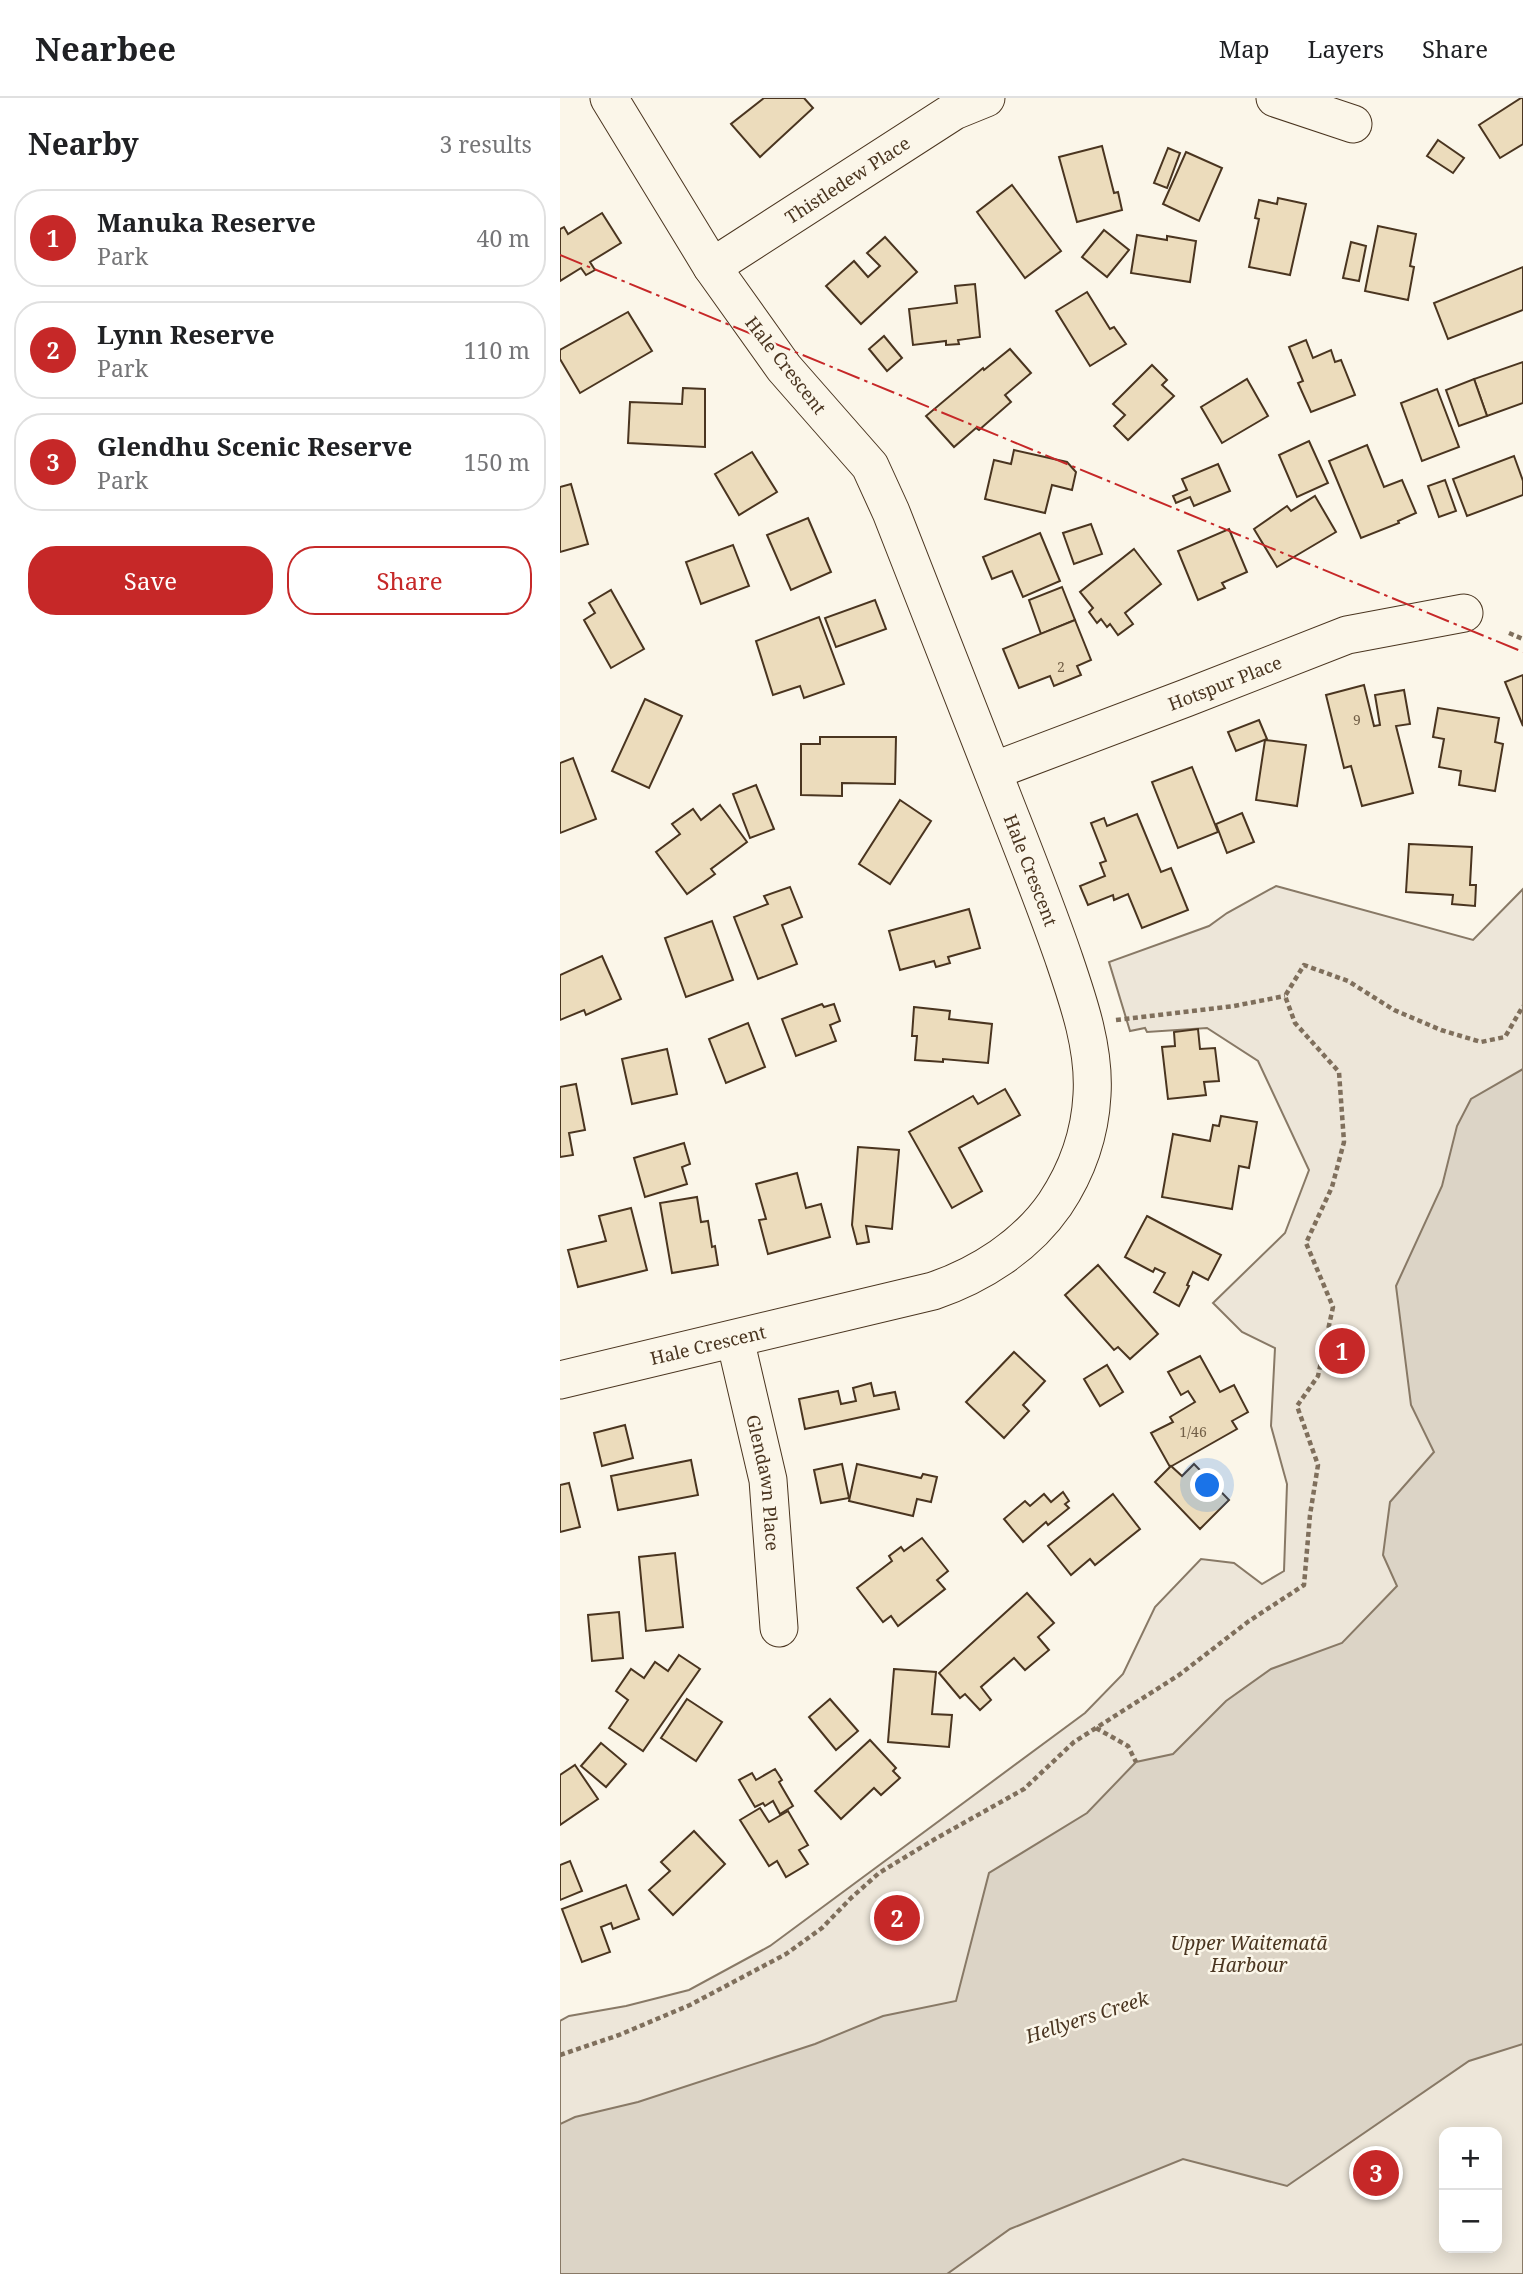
<!DOCTYPE html>
<meta charset="utf-8">
<style>
:root{--surface:#fff;--page:#f2f2f2;--text:#202124;--muted:#757577;--line:#e0e0e0;--accent:#c62828}
body{margin:0;font-family:"Noto Serif",serif;background:var(--page);color:var(--text)}
.controls{position:absolute;right:21px;bottom:21px;display:grid;overflow:hidden;border-radius:14px;box-shadow:0 4px 18px #0003}
.controls button{width:63px;height:63px;display:grid;place-items:center;padding:0;border:0;border-bottom:2px solid var(--line);background:var(--surface);color:var(--text);font:35px sans-serif}
.you{position:absolute;left:648px;top:1388px;width:24px;height:24px;margin:-18px;border:5px solid #fff;border-radius:50%;background:#1a73e8;box-shadow:0 0 0 10px #1a73e833}
.badge{display:grid;place-items:center;width:46px;height:46px;border-radius:50%;background:var(--accent);color:#fff;font-size:23px;font-weight:700}
.pin{position:absolute;translate:-50% -50%;border:4px solid #fff;box-shadow:0 2px 7px #0006}
.list{margin:0;padding:0;list-style:none}
h2{display:flex;justify-content:space-between;align-items:center;height:91px;margin:0;padding:0 28px;font-size:30px}
h2 small{font-size:23px;font-weight:400;color:var(--muted)}
.list li{display:grid;grid-template-columns:46px 1fr auto;gap:21px;align-items:center;box-sizing:border-box;height:98px;margin:0 14px 14px;padding:0 14px;border:2px solid var(--line);border-radius:28px}
.list b{display:block;font-size:26px;white-space:nowrap}
.list p{margin:0;font-size:23px;white-space:nowrap;color:var(--muted)}
.list em{font-size:23px;font-style:normal;color:var(--muted)}
.actions{display:flex;gap:14px;padding:21px 28px}
.actions a{flex:1;padding:16px 0;border:2px solid var(--accent);border-radius:28px;text-align:center;font-size:24px;color:var(--accent)}
.actions .main{background:var(--accent);color:#fff}
.map{position:relative;flex:none;width:963px;height:2176px;overflow:hidden}
header{display:flex;align-items:center;gap:42px;box-sizing:border-box;height:98px;padding:0 35px;background:var(--surface);border-bottom:2px solid var(--line)}
header strong{font-size:33px}
nav{display:flex;gap:38px;margin-inline-start:auto;font-size:24px}
main{display:flex}
aside{flex:1;background:var(--surface)}
.map>svg:first-child{display:block}
</style>
<header>
<strong>Nearbee</strong>
<nav><a>Map</a><a>Layers</a><a>Share</a></nav>
</header>
<main>
<aside>
<h2>Nearby<small>3 results</small></h2>
<ul class="list">
<li><span class="badge">1</span><div><b>Manuka Reserve</b><p>Park</p></div><em>40 m</em></li>
<li><span class="badge">2</span><div><b>Lynn Reserve</b><p>Park</p></div><em>110 m</em></li>
<li><span class="badge">3</span><div><b>Glendhu Scenic Reserve</b><p>Park</p></div><em>150 m</em></li>
</ul>
<div class="actions"><a class="main">Save</a><a>Share</a></div>
</aside>
<div class="map">
<svg width="963" height="2176" viewBox="0 0 963 2176">
<rect width="100%" height="100%" fill="#fbf6e9"/>
<!-- green -->
<path fill="#ede6d9" stroke="#887966" stroke-width="2" fill-rule="evenodd" d="M 716,788 L 913,842 L 963,791 L 963,2176 L 0,2176 L 0,1923 L 9,1918 L 66,1908 L 129,1892 L 210,1848 L 525,1615 L 563,1576 L 595,1509 L 641,1461 L 674,1465 L 702,1486 L 724,1473 L 727,1386 L 711,1328 L 715,1250 L 682,1234 L 653,1205 L 725,1135 L 749,1072 L 698,963 L 647,930 L 587,934 L 585,930 L 570,933 L 549,864 L 649,828 L 667,815 ZM 884,2034 L 937,2034 L 937,2150 L 884,2150 Z"/>
<!-- water -->
<path fill="#dcd4c6" stroke="#887966" stroke-width="2" d="M 963,971 L 963,1946 L 909,1963 L 727,2088 L 623,2061 L 450,2131 L 387,2176 L 0,2176 L 0,2026 L 15,2019 L 78,2004 L 255,1946 L 323,1918 L 396,1903 L 429,1775 L 527,1715 L 576,1664 L 613,1656 L 666,1603 L 711,1571 L 782,1545 L 837,1488 L 823,1457 L 830,1404 L 874,1354 L 851,1307 L 836,1188 L 882,1088 L 897,1028 L 911,1001 Z"/>
<!-- building -->
<g fill="#ecdcbc" stroke="#4a3520" stroke-width="2">
<path d="M 204,0 L 244,0 L 253,10 L 200,59 L 171,26 Z"/>
<path d="M 961,0 L 963,0 L 963,46 L 940,60 L 919,27 Z"/>
<path d="M 878,42 L 904,60 L 893,75 L 867,58 Z"/>
<path d="M 542,48 L 554,95 L 558,94 L 562,112 L 517,124 L 499,59 Z"/>
<path d="M 608,50 L 620,55 L 607,90 L 594,85 Z"/>
<path d="M 626,54 L 662,70 L 639,123 L 603,106 Z"/>
<path d="M 452,87 L 501,153 L 465,180 L 417,114 Z"/>
<path d="M 718,100 L 746,106 L 730,177 L 689,169 L 699,121 L 695,120 L 699,102 L 717,106 Z"/>
<path d="M 42,115 L 61,145 L 30,164 L 35,172 L 26,177 L 21,170 L 0,183 L 0,131 L 4,129 L 8,136 Z"/>
<path d="M 818,128 L 856,136 L 850,168 L 854,169 L 848,202 L 805,193 Z"/>
<path d="M 544,132 L 569,152 L 547,179 L 522,159 Z"/>
<path d="M 577,137 L 607,142 L 607,138 L 636,143 L 630,184 L 571,175 Z"/>
<path d="M 325,139 L 357,174 L 301,226 L 266,188 L 294,163 L 308,179 L 320,168 L 307,155 Z"/>
<path d="M 791,144 L 806,148 L 799,183 L 783,180 Z"/>
<path d="M 963,169 L 963,212 L 888,241 L 874,205 Z"/>
<path d="M 415,186 L 420,239 L 398,242 L 399,246 L 386,247 L 386,243 L 353,247 L 349,211 L 397,205 L 395,188 Z"/>
<path d="M 527,194 L 550,231 L 554,229 L 566,246 L 530,268 L 496,213 Z"/>
<path d="M 68,214 L 92,253 L 20,295 L 0,261 L 0,252 Z"/>
<path d="M 324,238 L 342,260 L 327,273 L 309,251 Z"/>
<path d="M 746,242 L 753,260 L 771,252 L 775,264 L 781,262 L 795,297 L 751,314 L 738,285 L 743,283 L 729,249 Z"/>
<path d="M 450,251 L 471,275 L 445,297 L 451,304 L 419,332 L 416,330 L 394,349 L 366,318 L 423,270 L 424,272 Z"/>
<path d="M 963,264 L 963,305 L 927,318 L 914,281 Z"/>
<path d="M 592,267 L 607,282 L 602,287 L 614,298 L 568,342 L 554,328 L 565,317 L 553,306 Z"/>
<path d="M 687,281 L 708,318 L 662,345 L 641,309 Z"/>
<path d="M 914,281 L 927,318 L 899,328 L 886,292 Z"/>
<path d="M 123,290 L 145,291 L 145,349 L 68,345 L 70,304 L 122,306 Z"/>
<path d="M 877,291 L 899,349 L 862,363 L 841,305 Z"/>
<path d="M 749,343 L 768,385 L 737,399 L 719,357 Z"/>
<path d="M 807,347 L 824,389 L 842,382 L 856,415 L 838,423 L 839,425 L 801,440 L 769,363 Z"/>
<path d="M 454,352 L 507,364 L 516,374 L 512,392 L 492,387 L 485,415 L 425,401 L 434,362 L 451,366 Z"/>
<path d="M 192,354 L 217,394 L 179,417 L 155,376 Z"/>
<path d="M 954,358 L 963,383 L 963,397 L 907,418 L 893,381 Z"/>
<path d="M 658,366 L 670,393 L 634,408 L 630,399 L 616,405 L 613,398 L 627,392 L 622,381 Z"/>
<path d="M 885,382 L 896,413 L 879,419 L 868,388 Z"/>
<path d="M 11,386 L 28,446 L 0,454 L 0,389 Z"/>
<path d="M 755,398 L 776,434 L 717,469 L 694,431 L 727,408 L 731,413 Z"/>
<path d="M 248,420 L 271,474 L 231,492 L 207,437 Z"/>
<path d="M 531,426 L 542,456 L 514,466 L 503,435 Z"/>
<path d="M 669,431 L 687,474 L 662,485 L 665,490 L 638,502 L 618,453 Z"/>
<path d="M 480,435 L 500,483 L 463,499 L 452,473 L 432,481 L 423,459 Z"/>
<path d="M 173,447 L 189,488 L 141,506 L 126,464 Z"/>
<path d="M 574,451 L 601,486 L 565,515 L 573,526 L 558,537 L 550,526 L 547,529 L 541,521 L 537,525 L 529,514 L 533,510 L 520,494 Z"/>
<path d="M 502,489 L 515,522 L 481,536 L 469,502 Z"/>
<path d="M 51,492 L 84,551 L 51,570 L 24,522 L 35,515 L 29,505 Z"/>
<path d="M 315,502 L 326,531 L 276,549 L 265,520 Z"/>
<path d="M 259,519 L 284,586 L 244,600 L 240,588 L 213,597 L 196,543 Z"/>
<path d="M 515,522 L 531,562 L 517,568 L 521,577 L 494,588 L 490,578 L 459,590 L 443,551 Z"/>
<path d="M 963,577 L 963,628 L 945,584 Z"/>
<path d="M 804,587 L 814,628 L 820,627 L 815,597 L 844,592 L 850,626 L 836,628 L 853,695 L 802,708 L 791,668 L 784,670 L 766,597 Z"/>
<path d="M 85,601 L 122,618 L 89,690 L 52,673 Z"/>
<path d="M 878,610 L 939,620 L 935,644 L 943,646 L 935,693 L 899,687 L 901,673 L 879,669 L 884,641 L 873,639 Z"/>
<path d="M 699,622 L 707,641 L 676,653 L 668,634 Z"/>
<path d="M 260,639 L 336,639 L 335,686 L 282,685 L 282,698 L 241,697 L 241,646 L 260,646 Z"/>
<path d="M 705,642 L 746,647 L 737,708 L 696,702 Z"/>
<path d="M 13,660 L 36,721 L 0,735 L 0,665 Z"/>
<path d="M 632,669 L 658,734 L 618,750 L 592,684 Z"/>
<path d="M 196,687 L 214,731 L 190,740 L 173,696 Z"/>
<path d="M 340,702 L 371,723 L 330,786 L 299,766 Z"/>
<path d="M 160,707 L 187,744 L 151,771 L 155,776 L 127,796 L 96,754 L 120,736 L 112,726 L 133,711 L 141,722 Z"/>
<path d="M 682,715 L 694,744 L 667,755 L 656,726 Z"/>
<path d="M 577,716 L 601,774 L 611,770 L 628,812 L 582,830 L 568,796 L 554,802 L 553,797 L 528,807 L 520,788 L 545,778 L 540,765 L 546,763 L 531,725 L 544,720 L 547,728 Z"/>
<path d="M 849,746 L 912,749 L 910,787 L 916,787 L 915,808 L 892,806 L 893,797 L 846,794 Z"/>
<path d="M 230,789 L 242,819 L 222,827 L 237,866 L 198,881 L 174,819 L 208,806 L 204,798 Z"/>
<path d="M 409,811 L 420,850 L 388,859 L 390,865 L 376,869 L 374,863 L 340,872 L 329,833 Z"/>
<path d="M 152,823 L 173,882 L 126,899 L 105,840 Z"/>
<path d="M 42,858 L 61,901 L 26,917 L 24,912 L 0,922 L 0,877 Z"/>
<path d="M 262,906 L 264,909 L 274,906 L 280,923 L 270,927 L 276,943 L 236,958 L 222,921 Z"/>
<path d="M 354,909 L 390,913 L 389,921 L 432,926 L 428,965 L 383,961 L 383,964 L 355,962 L 357,938 L 352,938 Z"/>
<path d="M 188,925 L 205,969 L 166,985 L 149,941 Z"/>
<path d="M 638,931 L 640,951 L 655,950 L 659,983 L 644,984 L 646,997 L 608,1001 L 602,949 L 615,948 L 614,934 Z"/>
<path d="M 107,951 L 117,996 L 72,1006 L 62,961 Z"/>
<path d="M 16,986 L 25,1032 L 9,1035 L 13,1057 L 0,1059 L 0,989 Z"/>
<path d="M 445,991 L 460,1017 L 399,1050 L 422,1093 L 392,1110 L 349,1034 L 413,998 L 418,1006 Z"/>
<path d="M 661,1018 L 697,1024 L 689,1070 L 679,1068 L 672,1111 L 602,1099 L 613,1036 L 650,1043 L 653,1027 L 659,1028 Z"/>
<path d="M 124,1045 L 130,1066 L 122,1069 L 127,1086 L 85,1099 L 74,1060 Z"/>
<path d="M 298,1049 L 339,1052 L 332,1131 L 306,1128 L 309,1144 L 297,1146 L 292,1127 Z"/>
<path d="M 237,1075 L 246,1110 L 261,1106 L 270,1139 L 208,1156 L 199,1122 L 206,1121 L 196,1086 Z"/>
<path d="M 137,1099 L 141,1124 L 148,1123 L 152,1149 L 155,1148 L 158,1167 L 112,1175 L 100,1105 Z"/>
<path d="M 71,1110 L 87,1172 L 18,1189 L 8,1152 L 46,1143 L 39,1118 Z"/>
<path d="M 587,1118 L 661,1157 L 648,1182 L 633,1174 L 627,1187 L 629,1188 L 619,1208 L 594,1194 L 605,1175 L 595,1170 L 593,1174 L 565,1159 Z"/>
<path d="M 538,1167 L 598,1236 L 570,1261 L 558,1249 L 554,1252 L 505,1197 Z"/>
<path d="M 454,1254 L 485,1283 L 463,1307 L 469,1313 L 444,1340 L 406,1304 Z"/>
<path d="M 640,1258 L 660,1294 L 674,1287 L 688,1314 L 672,1323 L 677,1331 L 610,1369 L 591,1335 L 613,1324 L 610,1319 L 635,1304 L 628,1293 L 621,1297 L 608,1274 Z"/>
<path d="M 547,1267 L 563,1294 L 540,1308 L 524,1281 Z"/>
<path d="M 311,1285 L 314,1298 L 335,1294 L 339,1311 L 245,1331 L 239,1301 L 278,1293 L 281,1306 L 296,1303 L 293,1290 Z"/>
<path d="M 65,1327 L 73,1360 L 42,1368 L 34,1335 Z"/>
<path d="M 131,1362 L 138,1397 L 58,1412 L 51,1378 Z"/>
<path d="M 282,1366 L 289,1400 L 261,1405 L 254,1372 Z"/>
<path d="M 297,1366 L 361,1380 L 363,1376 L 377,1379 L 371,1404 L 357,1401 L 353,1418 L 289,1403 Z"/>
<path d="M 634,1366 L 669,1402 L 640,1431 L 595,1384 L 611,1368 L 622,1378 Z"/>
<path d="M 9,1385 L 20,1429 L 0,1434 L 0,1387 Z"/>
<path d="M 503,1394 L 509,1403 L 505,1406 L 509,1410 L 488,1427 L 486,1424 L 463,1444 L 444,1421 L 465,1403 L 470,1408 L 484,1396 L 491,1404 Z"/>
<path d="M 553,1396 L 580,1431 L 535,1467 L 530,1461 L 511,1477 L 488,1448 Z"/>
<path d="M 362,1440 L 388,1473 L 377,1482 L 385,1491 L 338,1528 L 331,1518 L 323,1524 L 297,1490 L 332,1463 L 329,1458 L 341,1449 L 344,1453 Z"/>
<path d="M 115,1455 L 123,1529 L 86,1533 L 79,1459 Z"/>
<path d="M 467,1495 L 494,1525 L 478,1539 L 489,1552 L 465,1572 L 454,1560 L 421,1589 L 431,1602 L 420,1612 L 405,1596 L 400,1600 L 379,1575 Z"/>
<path d="M 59,1514 L 63,1560 L 32,1563 L 28,1517 Z"/>
<path d="M 119,1557 L 140,1571 L 83,1653 L 49,1630 L 68,1602 L 56,1593 L 71,1571 L 84,1580 L 95,1564 L 108,1573 Z"/>
<path d="M 334,1571 L 376,1574 L 372,1616 L 392,1617 L 389,1649 L 328,1644 Z"/>
<path d="M 127,1601 L 162,1624 L 136,1663 L 101,1640 Z"/>
<path d="M 270,1601 L 298,1633 L 276,1652 L 249,1619 Z"/>
<path d="M 310,1642 L 336,1670 L 333,1673 L 340,1680 L 321,1697 L 314,1690 L 281,1721 L 255,1693 Z"/>
<path d="M 41,1645 L 66,1666 L 46,1689 L 21,1668 Z"/>
<path d="M 15,1667 L 38,1701 L 0,1727 L 0,1677 Z"/>
<path d="M 215,1671 L 222,1682 L 219,1684 L 233,1708 L 220,1716 L 213,1703 L 205,1708 L 203,1705 L 195,1709 L 179,1682 L 192,1675 L 196,1682 Z"/>
<path d="M 200,1710 L 209,1724 L 228,1713 L 248,1747 L 239,1752 L 248,1766 L 226,1779 L 217,1763 L 209,1768 L 180,1722 Z"/>
<path d="M 134,1733 L 165,1766 L 113,1817 L 89,1792 L 110,1773 L 101,1764 Z"/>
<path d="M 10,1763 L 22,1793 L 0,1802 L 0,1767 Z"/>
<path d="M 66,1787 L 79,1821 L 53,1831 L 51,1825 L 41,1829 L 50,1854 L 22,1864 L 2,1811 Z"/>
</g>
<g fill="none" stroke-linecap="round" stroke-linejoin="round">
<!-- minor casing -->
<g stroke="#4a3520" stroke-width="39">
<g id="minor">
<path d="M 715,0 L 793,26"/>
<path id="s1" d="M 152,169 L 394,13 L 426,0"/>
<path id="s2" d="M 433,673 L 626,600 L 787,537 L 904,515"/>
<path id="s3" d="M 175,1241 L 208,1382 L 219,1530"/>
<path id="s4" d="M 0,1282 L 373,1193 C 420,1177 466,1148 495,1106 C 517,1073 530,1037 532,997 C 535,950 518,902 503,858 C 485,806 465,756 445,705 C 407,608 369,511 331,414 L 310,368 L 224,270 L 152,169 L 49,0"/>
</g>
</g>
<!-- path -->
<g stroke="#7f6f5c" stroke-width="4.5" stroke-dasharray="5 3.5" stroke-linecap="butt">
<path d="M 949,535 L 963,541"/>
<path d="M 556,922 L 674,908 L 725,898"/>
<path d="M 536,1630 L 568,1648 L 576,1664"/>
<path d="M 0,1957 L 59,1937 L 130,1907 L 226,1856 L 262,1830 L 291,1800 L 319,1775 L 375,1741 L 464,1691 L 514,1644 L 619,1577 L 689,1523 L 744,1487 L 750,1417 L 758,1367 L 737,1308 L 758,1278 L 773,1209 L 746,1145 L 772,1089 L 784,1044 L 779,974 L 735,925 L 725,898 L 744,867 L 788,883 L 834,912 L 881,932 L 921,944 L 945,939 L 963,908"/>
</g>
<!-- minor -->
<use href="#minor" stroke="#fbf6e9" stroke-width="37"/>
<!-- power -->
<path stroke="#c62828" stroke-width="2" stroke-dasharray="24 5 3.5 5" stroke-linecap="butt" d="M 0,157 L 963,554"/>
</g>
<g text-anchor="middle" dominant-baseline="central" stroke-width="5" stroke-linejoin="round" paint-order="stroke">
<!-- number labels -->
<g font-size="14" fill="#725f47">
<text x="501" y="568">2</text>
<text x="797" y="621">9</text>
<text x="633" y="1333">1/46</text>
</g>
<!-- street labels -->
<g font-size="18" fill="#4a3520" stroke="#fbf6e9">
<text stroke="none"><textPath href="#s1" startOffset="161">Thistledew Place</textPath></text>
<text transform="translate(226 267) rotate(52)">Hale Crescent</text>
<text stroke="none"><textPath href="#s2" startOffset="248">Hotspur Place</textPath></text>
<text transform="translate(471 772) rotate(69)">Hale Crescent</text>
<text stroke="none"><textPath href="#s4" startOffset="152">Hale Crescent</textPath></text>
<text stroke="none"><textPath href="#s3" startOffset="147">Glendawn Place</textPath></text>
</g>
<!-- water labels -->
<g font-size="19" font-style="italic" fill="#4a3520" stroke="#fbf6e9">
<text x="689" y="1845">Upper Waitematā<tspan x="689" dy="22">Harbour</tspan></text>
<text transform="translate(527 1919) rotate(-18)">Hellyers Creek</text>
</g>
</g>
</svg>
<div class="controls">
<button>+</button>
<button>−</button>
</div>
<div class="you"></div>
<div class="pin badge" style="left:782px;top:1253px">1</div>
<div class="pin badge" style="left:337px;top:1820px">2</div>
<div class="pin badge" style="left:816px;top:2075px">3</div>
</div>
</main>
